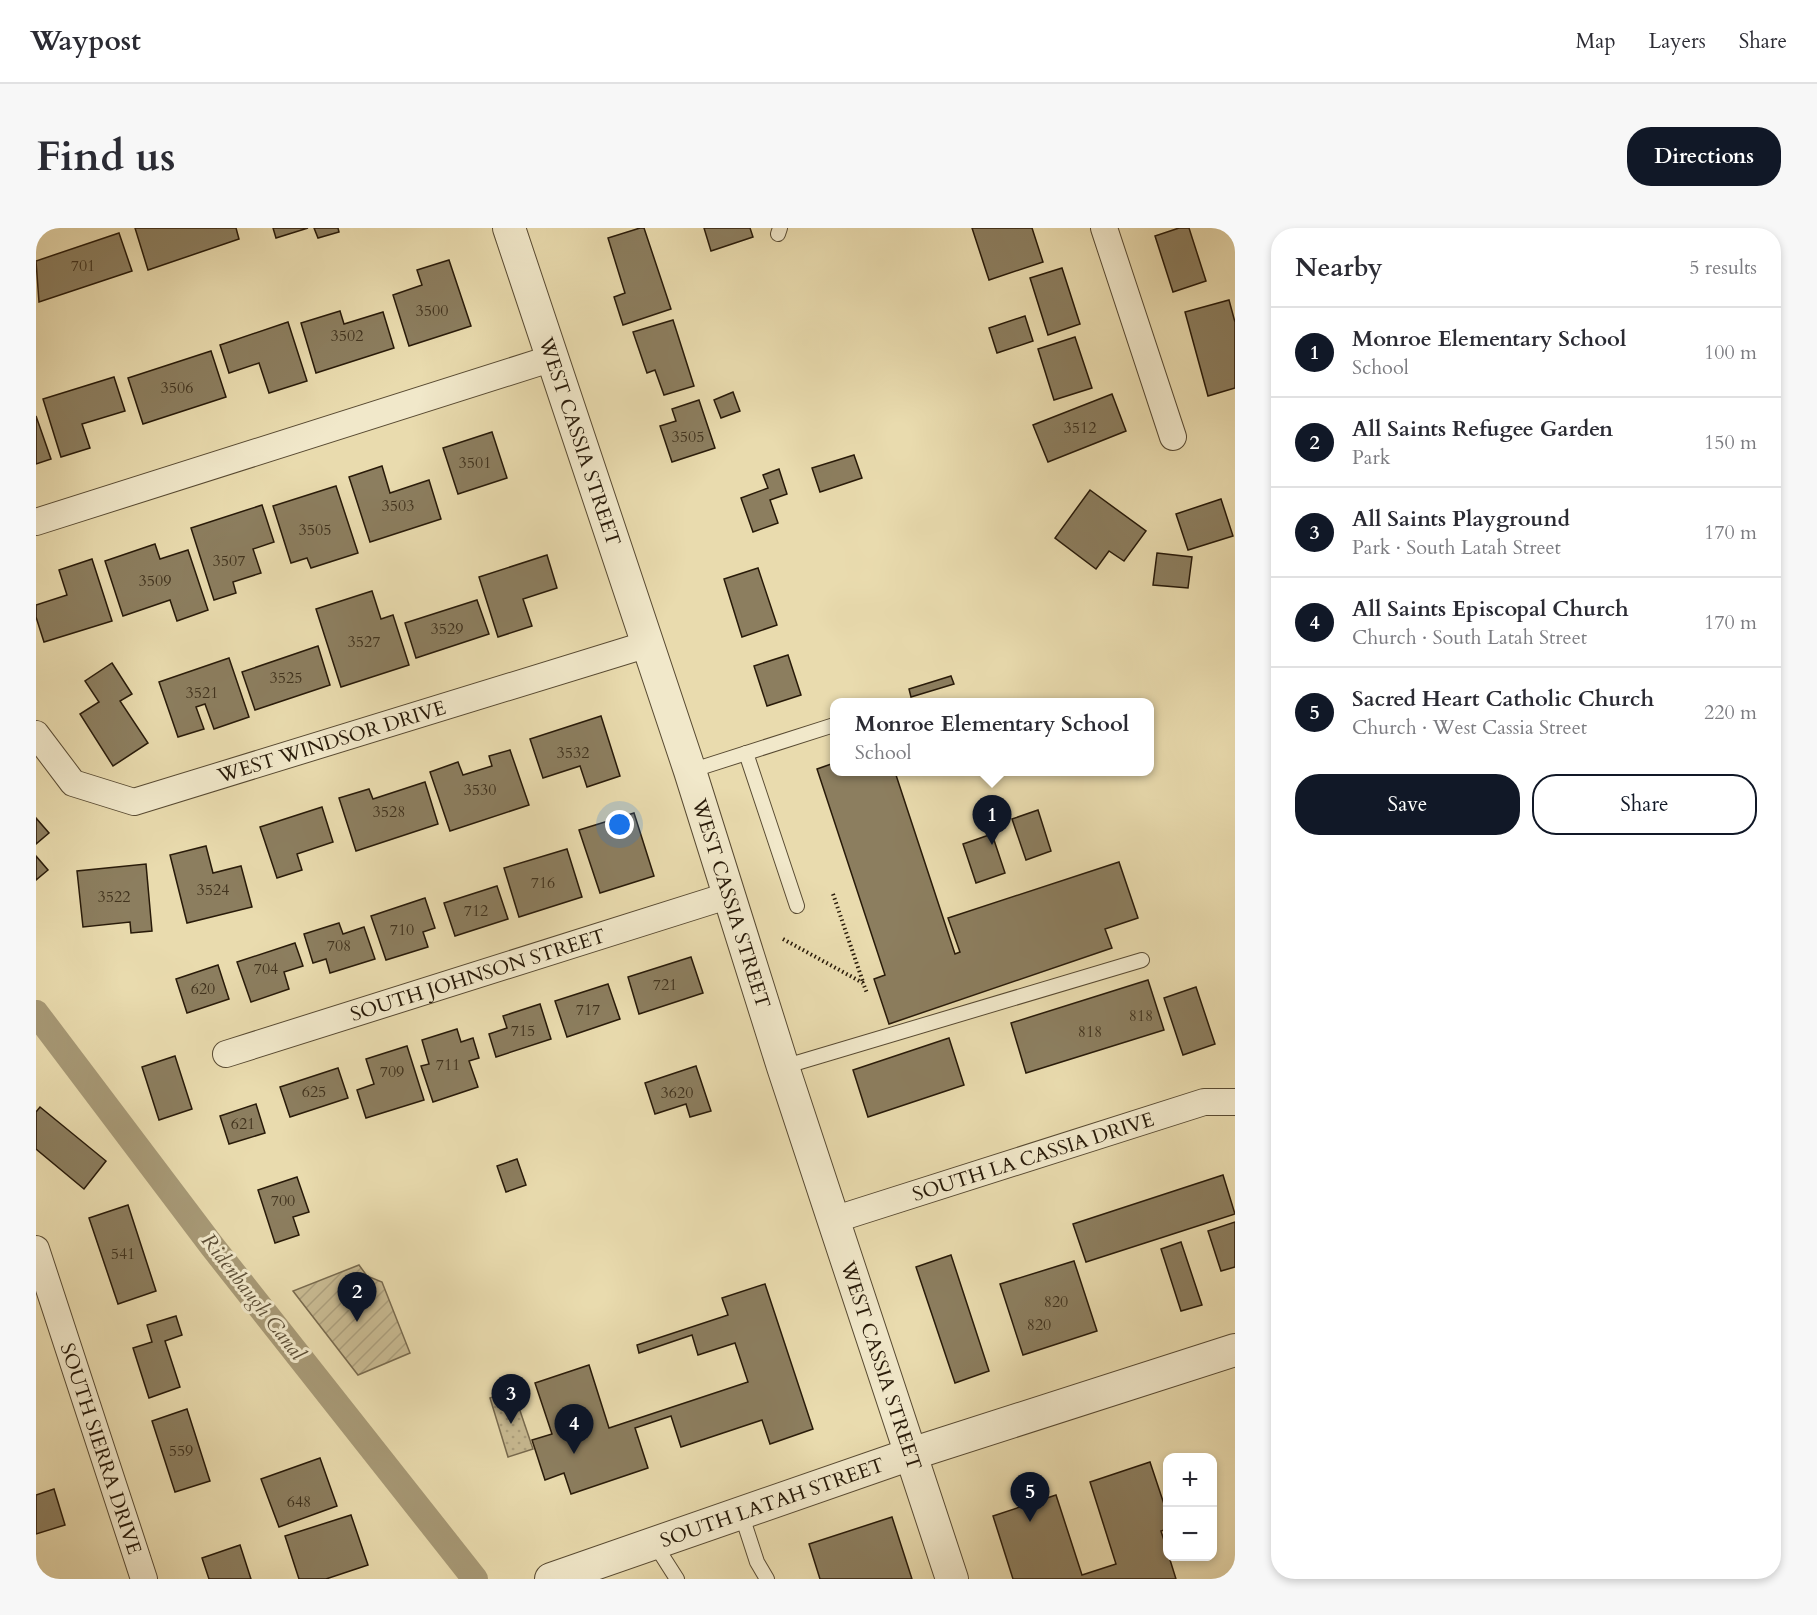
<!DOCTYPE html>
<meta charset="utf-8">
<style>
:root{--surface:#fff;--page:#f7f7f7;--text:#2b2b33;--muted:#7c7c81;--line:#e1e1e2;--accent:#111827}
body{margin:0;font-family:Cardo,serif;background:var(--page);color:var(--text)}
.controls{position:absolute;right:18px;bottom:18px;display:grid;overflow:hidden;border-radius:12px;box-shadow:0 3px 9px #0003}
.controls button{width:54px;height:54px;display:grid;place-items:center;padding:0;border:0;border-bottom:2px solid var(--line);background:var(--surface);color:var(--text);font:30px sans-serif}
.you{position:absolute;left:584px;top:597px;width:21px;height:21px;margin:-15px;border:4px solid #fff;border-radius:50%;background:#1a73e8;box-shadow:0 0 0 9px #1a73e833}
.badge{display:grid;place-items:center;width:39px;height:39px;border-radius:50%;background:var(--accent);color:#fff;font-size:20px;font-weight:700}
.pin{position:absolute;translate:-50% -50px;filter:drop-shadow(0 2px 3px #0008)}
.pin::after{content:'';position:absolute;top:32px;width:21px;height:18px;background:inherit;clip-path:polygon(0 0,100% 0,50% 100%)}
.popup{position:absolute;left:794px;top:470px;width:324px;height:78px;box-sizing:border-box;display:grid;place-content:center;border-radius:12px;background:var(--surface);filter:drop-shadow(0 2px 4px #0005);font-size:20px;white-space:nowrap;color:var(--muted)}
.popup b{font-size:22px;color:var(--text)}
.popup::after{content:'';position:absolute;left:50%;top:100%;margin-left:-12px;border:12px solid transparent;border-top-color:var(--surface)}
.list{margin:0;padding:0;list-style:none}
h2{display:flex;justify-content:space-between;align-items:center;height:78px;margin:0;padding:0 24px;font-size:26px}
h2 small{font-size:20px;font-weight:400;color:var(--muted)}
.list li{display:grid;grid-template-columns:39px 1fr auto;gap:18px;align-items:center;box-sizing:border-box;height:90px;padding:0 24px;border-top:2px solid var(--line)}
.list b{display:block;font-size:22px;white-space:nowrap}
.list p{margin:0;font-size:20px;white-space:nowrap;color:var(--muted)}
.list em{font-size:20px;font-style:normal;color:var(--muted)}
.actions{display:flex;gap:12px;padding:18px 24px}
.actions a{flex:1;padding:14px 0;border:2px solid var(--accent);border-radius:24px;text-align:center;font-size:21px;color:var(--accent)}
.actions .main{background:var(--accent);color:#fff}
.map{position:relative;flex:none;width:1199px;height:1351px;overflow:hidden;border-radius:24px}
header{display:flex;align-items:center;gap:36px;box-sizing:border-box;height:84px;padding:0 30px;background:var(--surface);border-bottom:2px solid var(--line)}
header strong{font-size:28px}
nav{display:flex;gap:33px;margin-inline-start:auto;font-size:21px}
.intro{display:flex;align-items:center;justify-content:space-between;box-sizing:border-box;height:144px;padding:0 36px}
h1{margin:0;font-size:42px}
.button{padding:15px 27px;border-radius:24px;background:var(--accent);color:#fff;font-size:21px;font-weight:700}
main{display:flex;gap:36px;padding:0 36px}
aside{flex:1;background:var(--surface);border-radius:24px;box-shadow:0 3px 9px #0003}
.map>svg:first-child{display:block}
</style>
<header>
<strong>Waypost</strong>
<nav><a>Map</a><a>Layers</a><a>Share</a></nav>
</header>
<div class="intro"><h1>Find us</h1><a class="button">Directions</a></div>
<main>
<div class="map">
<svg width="1199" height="1351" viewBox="0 0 1199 1351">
<defs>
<pattern id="park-dots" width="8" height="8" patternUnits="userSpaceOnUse" patternTransform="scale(1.5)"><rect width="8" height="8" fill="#c8ba92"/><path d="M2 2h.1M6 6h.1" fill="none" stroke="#ac9f7d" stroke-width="1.8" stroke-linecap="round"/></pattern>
<pattern id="garden-furrows" width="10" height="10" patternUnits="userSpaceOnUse" patternTransform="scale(1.5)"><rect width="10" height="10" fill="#c8ba92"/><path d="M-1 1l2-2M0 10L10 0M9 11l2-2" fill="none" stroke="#ac9f7d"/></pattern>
</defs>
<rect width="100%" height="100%" fill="#e9dbae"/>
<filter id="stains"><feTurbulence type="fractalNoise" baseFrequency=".00333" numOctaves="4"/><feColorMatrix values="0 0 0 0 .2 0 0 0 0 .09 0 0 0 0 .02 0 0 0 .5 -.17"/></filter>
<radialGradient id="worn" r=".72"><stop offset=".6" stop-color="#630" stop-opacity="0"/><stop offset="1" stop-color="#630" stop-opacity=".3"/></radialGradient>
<!-- park -->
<path fill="url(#park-dots)" stroke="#786a4e" stroke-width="1.5" d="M 477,1162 L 497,1221 L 472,1229 L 454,1170 Z"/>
<!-- garden -->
<path fill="url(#garden-furrows)" stroke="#786a4e" stroke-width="1.5" d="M 323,1037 L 331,1048 L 346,1054 L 374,1125 L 322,1147 L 257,1063 Z"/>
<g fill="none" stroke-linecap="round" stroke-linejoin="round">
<!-- canal -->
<path stroke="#a79976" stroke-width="26" d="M 0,785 L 176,1018 L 439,1351"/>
</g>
<!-- building -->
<g fill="#8c7e5f" stroke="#281a09" stroke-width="1.5">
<path d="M 99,0 L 200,0 L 203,11 L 112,42 Z"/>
<path d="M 237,0 L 272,0 L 240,10 Z"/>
<path d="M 278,0 L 302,0 L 303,4 L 282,10 Z"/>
<path d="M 604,0 L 608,0 L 635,81 L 587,97 L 578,69 L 589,65 L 572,10 Z"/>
<path d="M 668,0 L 714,0 L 717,9 L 675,23 Z"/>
<path d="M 936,0 L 996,0 L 1007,34 L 953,52 Z"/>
<path d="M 1143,0 L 1153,0 L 1170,53 L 1137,64 L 1119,8 Z"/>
<path d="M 83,5 L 96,43 L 3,74 L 0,33 Z"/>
<path d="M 413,32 L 435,98 L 373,118 L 357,67 L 386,57 L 381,42 Z"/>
<path d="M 1026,40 L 1044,96 L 1012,107 L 994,50 Z"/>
<path d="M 1193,72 L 1199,94 L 1199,160 L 1172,168 L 1149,84 Z"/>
<path d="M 304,83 L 308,96 L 347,84 L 358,120 L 280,145 L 265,95 Z"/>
<path d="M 989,88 L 997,113 L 961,125 L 953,100 Z"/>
<path d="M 637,92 L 658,158 L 628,167 L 619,142 L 611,145 L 597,104 Z"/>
<path d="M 252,94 L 271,153 L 233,165 L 223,135 L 193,145 L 184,117 Z"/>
<path d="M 1039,109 L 1056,160 L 1018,172 L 1002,121 Z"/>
<path d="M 175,123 L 190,169 L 107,196 L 92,150 Z"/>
<path d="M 78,149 L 89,183 L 46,196 L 54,220 L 25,229 L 7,171 Z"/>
<path d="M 697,164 L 704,183 L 685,190 L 678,172 Z"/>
<path d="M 1076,166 L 1090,203 L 1012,234 L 997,197 Z"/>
<path d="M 663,172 L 679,220 L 636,234 L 624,198 L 640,193 L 636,181 Z"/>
<path d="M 0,188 L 15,231 L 0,236 Z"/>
<path d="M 456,204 L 471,250 L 422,266 L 407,220 Z"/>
<path d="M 818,227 L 826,250 L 784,264 L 776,240 Z"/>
<path d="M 346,238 L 354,265 L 393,252 L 405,291 L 334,314 L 313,249 Z"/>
<path d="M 743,241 L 751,266 L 734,272 L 742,295 L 717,304 L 705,270 L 732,260 L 727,247 Z"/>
<path d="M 300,258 L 322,325 L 275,340 L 271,330 L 255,335 L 237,278 Z"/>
<path d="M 1054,262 L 1110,303 L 1088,333 L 1073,323 L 1060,341 L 1019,310 Z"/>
<path d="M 1185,271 L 1197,308 L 1152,322 L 1140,286 Z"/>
<path d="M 226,277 L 238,314 L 217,321 L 225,345 L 197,354 L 200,365 L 178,372 L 155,300 Z"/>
<path d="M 119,316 L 124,331 L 152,322 L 172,382 L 141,393 L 134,372 L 87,388 L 69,333 Z"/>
<path d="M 1121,325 L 1156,329 L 1152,360 L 1117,357 Z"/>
<path d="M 511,327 L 521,360 L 487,371 L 496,398 L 462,409 L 443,349 Z"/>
<path d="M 56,331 L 76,393 L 8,414 L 0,389 L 0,377 L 31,367 L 23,342 Z"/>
<path d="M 722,340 L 741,397 L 706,409 L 688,351 Z"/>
<path d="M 336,363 L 345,391 L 357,387 L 373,437 L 305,459 L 280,381 Z"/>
<path d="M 441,372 L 453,406 L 380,430 L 369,395 Z"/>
<path d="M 282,418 L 294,457 L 219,482 L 206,444 Z"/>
<path d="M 752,427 L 765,467 L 731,478 L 718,438 Z"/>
<path d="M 193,430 L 213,489 L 178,501 L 169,476 L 160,479 L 168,501 L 142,509 L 123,454 Z"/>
<path d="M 76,435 L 96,466 L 84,473 L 112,515 L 77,538 L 44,486 L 63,474 L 49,453 Z"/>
<path d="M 915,448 L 918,456 L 875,469 L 873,461 Z"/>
<path d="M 565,488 L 584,548 L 551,559 L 544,538 L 507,550 L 494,511 Z"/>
<path d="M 474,522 L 493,577 L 414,603 L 394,544 L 422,534 L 427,547 L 456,538 L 453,528 Z"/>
<path d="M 798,535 L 798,544 L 859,544 L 919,726 L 924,724 L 912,690 L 1083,634 L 1102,690 L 1069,701 L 1076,720 L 853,796 L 838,751 L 849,747 L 781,541 Z"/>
<path d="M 389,554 L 402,596 L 320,623 L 303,570 L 333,561 L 337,571 Z"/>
<path d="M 286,579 L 297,614 L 261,626 L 266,642 L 241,650 L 224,599 Z"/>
<path d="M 1002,582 L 1015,623 L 990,632 L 976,591 Z"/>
<path d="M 598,585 L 618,648 L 564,665 L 543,602 Z"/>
<path d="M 0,590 L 13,605 L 0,616 Z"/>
<path d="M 956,606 L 969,645 L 940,655 L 927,616 Z"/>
<path d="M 170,618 L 177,645 L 205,638 L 216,679 L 151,695 L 134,627 Z"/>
<path d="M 531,621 L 546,669 L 483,689 L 468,640 Z"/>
<path d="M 0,628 L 12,642 L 0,652 Z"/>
<path d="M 110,636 L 116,703 L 95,705 L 94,694 L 47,699 L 41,643 Z"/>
<path d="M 461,658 L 472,691 L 419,708 L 408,675 Z"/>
<path d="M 389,670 L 399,700 L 387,704 L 392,719 L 350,732 L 335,688 Z"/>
<path d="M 303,695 L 307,706 L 328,699 L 339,731 L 294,745 L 290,731 L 277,735 L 268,706 Z"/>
<path d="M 259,715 L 267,738 L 248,744 L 253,761 L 215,774 L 201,734 Z"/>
<path d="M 655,729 L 667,765 L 603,786 L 592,749 Z"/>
<path d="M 182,737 L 193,771 L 151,785 L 140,751 Z"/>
<path d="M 1112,752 L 1128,802 L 990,845 L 975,795 Z"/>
<path d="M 572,756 L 584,791 L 531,809 L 519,773 Z"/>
<path d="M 1160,759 L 1179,816 L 1147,827 L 1128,770 Z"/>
<path d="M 504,776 L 515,811 L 460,829 L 453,806 L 471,800 L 467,788 Z"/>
<path d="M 421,801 L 425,814 L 437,810 L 443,830 L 433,833 L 442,859 L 397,874 L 385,838 L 393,836 L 386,812 Z"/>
<path d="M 913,810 L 928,857 L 832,889 L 817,842 Z"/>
<path d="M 371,818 L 388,872 L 330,890 L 321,862 L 338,856 L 330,831 Z"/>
<path d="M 139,828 L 156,881 L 123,892 L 106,839 Z"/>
<path d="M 660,838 L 675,883 L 654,889 L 650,876 L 619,886 L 609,855 Z"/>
<path d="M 302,840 L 312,870 L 254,889 L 244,859 Z"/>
<path d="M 220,876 L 229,905 L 193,916 L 184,888 Z"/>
<path d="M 4,879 L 70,933 L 48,961 L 0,921 L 0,884 Z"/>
<path d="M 481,931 L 490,957 L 470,964 L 461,938 Z"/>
<path d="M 1187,947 L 1199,986 L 1050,1034 L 1037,996 Z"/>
<path d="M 261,949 L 273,984 L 257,989 L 263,1007 L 239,1015 L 222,962 Z"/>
<path d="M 92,977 L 120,1063 L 82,1076 L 53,990 Z"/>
<path d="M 1199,994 L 1199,1039 L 1185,1043 L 1172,1003 Z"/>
<path d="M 1145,1014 L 1166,1077 L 1145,1083 L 1125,1021 Z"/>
<path d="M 915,1027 L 953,1143 L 919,1155 L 880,1039 Z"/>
<path d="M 1038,1033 L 1061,1103 L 987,1127 L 964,1056 Z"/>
<path d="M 729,1056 L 777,1201 L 734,1216 L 726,1192 L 645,1219 L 635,1188 L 599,1200 L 612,1240 L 535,1266 L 528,1245 L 509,1252 L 496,1212 L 516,1206 L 499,1155 L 553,1137 L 573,1200 L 712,1154 L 699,1115 L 662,1127 L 656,1107 L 603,1125 L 601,1117 L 692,1087 L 686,1070 Z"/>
<path d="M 140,1088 L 146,1107 L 129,1113 L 144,1159 L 113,1170 L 97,1120 L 116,1114 L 111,1097 Z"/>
<path d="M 151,1181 L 174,1253 L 139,1264 L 116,1193 Z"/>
<path d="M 284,1230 L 301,1278 L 243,1299 L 225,1251 Z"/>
<path d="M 1114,1234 L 1132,1288 L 1132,1301 L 1125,1303 L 1140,1351 L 977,1351 L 957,1288 L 1020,1267 L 1046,1347 L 1080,1336 L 1054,1254 Z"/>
<path d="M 18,1261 L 29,1297 L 0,1306 L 0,1267 Z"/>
<path d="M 315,1287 L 332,1337 L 290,1351 L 263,1351 L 249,1308 Z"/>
<path d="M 856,1289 L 876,1351 L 784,1351 L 773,1316 Z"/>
<path d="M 204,1317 L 215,1351 L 173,1351 L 166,1330 Z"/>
</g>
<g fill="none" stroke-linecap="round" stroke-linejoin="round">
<!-- service casing -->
<g stroke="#584a32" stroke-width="16">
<g id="service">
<path d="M 742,6 L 744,0"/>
<path d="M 710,525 L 761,678"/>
<path d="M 654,543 L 798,497"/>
<path d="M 747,839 L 1106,732"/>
<path d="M 705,1285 L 721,1334 L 731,1351"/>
<path d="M 618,1315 L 641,1351"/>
</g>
</g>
<!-- minor casing -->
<g stroke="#584a32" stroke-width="28">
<g id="minor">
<path d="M 1068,0 L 1137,209"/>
<path d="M 0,294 L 517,130"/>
<path id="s1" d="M 0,506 L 37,555 L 98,574 L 612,416"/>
<path id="s2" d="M 190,826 L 694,667"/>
<path id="s3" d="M 797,992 L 1168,874 L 1199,874"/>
<path id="s4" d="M 0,1021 L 108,1351"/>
</g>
</g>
<!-- tertiary casing -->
<g stroke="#584a32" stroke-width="34">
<g id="tertiary">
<path id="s5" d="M 473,0 L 654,543 L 747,839 L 916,1351"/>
<path id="s6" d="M 515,1351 L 875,1226 L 1199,1122"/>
</g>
</g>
<!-- path -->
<g stroke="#281a09" stroke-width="4" stroke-dasharray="1.5 3" stroke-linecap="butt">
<path d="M 797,666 L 827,754"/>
<path d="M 747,711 L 827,755 L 831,765"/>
</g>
<!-- service -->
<use href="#service" stroke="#f1e8ca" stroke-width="14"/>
<!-- minor -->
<use href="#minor" stroke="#f1e8ca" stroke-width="26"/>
<!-- tertiary -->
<use href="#tertiary" stroke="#f1e8ca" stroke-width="32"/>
</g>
<g text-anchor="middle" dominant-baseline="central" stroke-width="6" stroke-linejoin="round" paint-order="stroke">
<!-- number labels -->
<g font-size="16" fill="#41331e">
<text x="47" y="38">701</text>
<text x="396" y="83">3500</text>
<text x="311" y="108">3502</text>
<text x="141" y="160">3506</text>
<text x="1044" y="200">3512</text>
<text x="652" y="209">3505</text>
<text x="439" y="235">3501</text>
<text x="362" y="278">3503</text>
<text x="279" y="302">3505</text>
<text x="193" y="333">3507</text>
<text x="119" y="353">3509</text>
<text x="411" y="401">3529</text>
<text x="328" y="414">3527</text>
<text x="250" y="450">3525</text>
<text x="166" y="465">3521</text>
<text x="537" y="525">3532</text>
<text x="444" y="562">3530</text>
<text x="353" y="584">3528</text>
<text x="507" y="655">716</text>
<text x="177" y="662">3524</text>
<text x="78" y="669">3522</text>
<text x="440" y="683">712</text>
<text x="366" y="702">710</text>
<text x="303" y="718">708</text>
<text x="230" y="741">704</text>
<text x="629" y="757">721</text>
<text x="167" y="761">620</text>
<text x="552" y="782">717</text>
<text x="1105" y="788">818</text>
<text x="487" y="803">715</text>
<text x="1054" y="804">818</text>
<text x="412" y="837">711</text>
<text x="356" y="844">709</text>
<text x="278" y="864">625</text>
<text x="641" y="865">3620</text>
<text x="207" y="896">621</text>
<text x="247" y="973">700</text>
<text x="87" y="1026">541</text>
<text x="1020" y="1074">820</text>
<text x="1003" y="1097">820</text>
<text x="145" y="1223">559</text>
<text x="263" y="1274">648</text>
</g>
<!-- street labels -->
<g font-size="20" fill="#281a09" stroke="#f1e8ca">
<text stroke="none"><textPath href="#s5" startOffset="225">WEST CASSIA STREET</textPath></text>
<text stroke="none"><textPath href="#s1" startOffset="332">WEST WINDSOR DRIVE</textPath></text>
<text stroke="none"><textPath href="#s5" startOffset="711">WEST CASSIA STREET</textPath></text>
<text stroke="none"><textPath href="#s2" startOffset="264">SOUTH JOHNSON STREET</textPath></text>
<text stroke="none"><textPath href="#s3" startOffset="210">SOUTH LA CASSIA DRIVE</textPath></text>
<text stroke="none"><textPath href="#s5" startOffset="1197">WEST CASSIA STREET</textPath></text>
<text stroke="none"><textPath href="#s4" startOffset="210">SOUTH SIERRA DRIVE</textPath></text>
<text stroke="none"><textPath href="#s6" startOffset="234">SOUTH LATAH STREET</textPath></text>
</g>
<!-- water labels -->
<g font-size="21" font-style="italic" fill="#5b4d35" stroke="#f1e8ca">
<text transform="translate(217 1069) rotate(52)">Ridenbaugh Canal</text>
</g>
</g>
<rect width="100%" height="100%" filter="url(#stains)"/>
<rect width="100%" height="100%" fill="url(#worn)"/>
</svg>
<div class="controls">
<button>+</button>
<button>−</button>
</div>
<div class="you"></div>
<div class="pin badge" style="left:956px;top:617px">1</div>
<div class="popup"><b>Monroe Elementary School</b>School</div>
<div class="pin badge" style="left:321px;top:1094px">2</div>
<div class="pin badge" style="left:475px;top:1196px">3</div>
<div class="pin badge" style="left:538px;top:1226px">4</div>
<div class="pin badge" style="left:994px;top:1294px">5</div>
</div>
<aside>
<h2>Nearby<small>5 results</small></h2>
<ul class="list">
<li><span class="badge">1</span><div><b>Monroe Elementary School</b><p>School</p></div><em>100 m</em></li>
<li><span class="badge">2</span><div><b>All Saints Refugee Garden</b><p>Park</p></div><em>150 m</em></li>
<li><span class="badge">3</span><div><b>All Saints Playground</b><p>Park · South Latah Street</p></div><em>170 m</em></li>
<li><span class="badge">4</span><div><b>All Saints Episcopal Church</b><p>Church · South Latah Street</p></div><em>170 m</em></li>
<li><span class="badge">5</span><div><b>Sacred Heart Catholic Church</b><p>Church · West Cassia Street</p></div><em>220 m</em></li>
</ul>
<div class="actions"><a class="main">Save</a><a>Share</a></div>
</aside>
</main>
